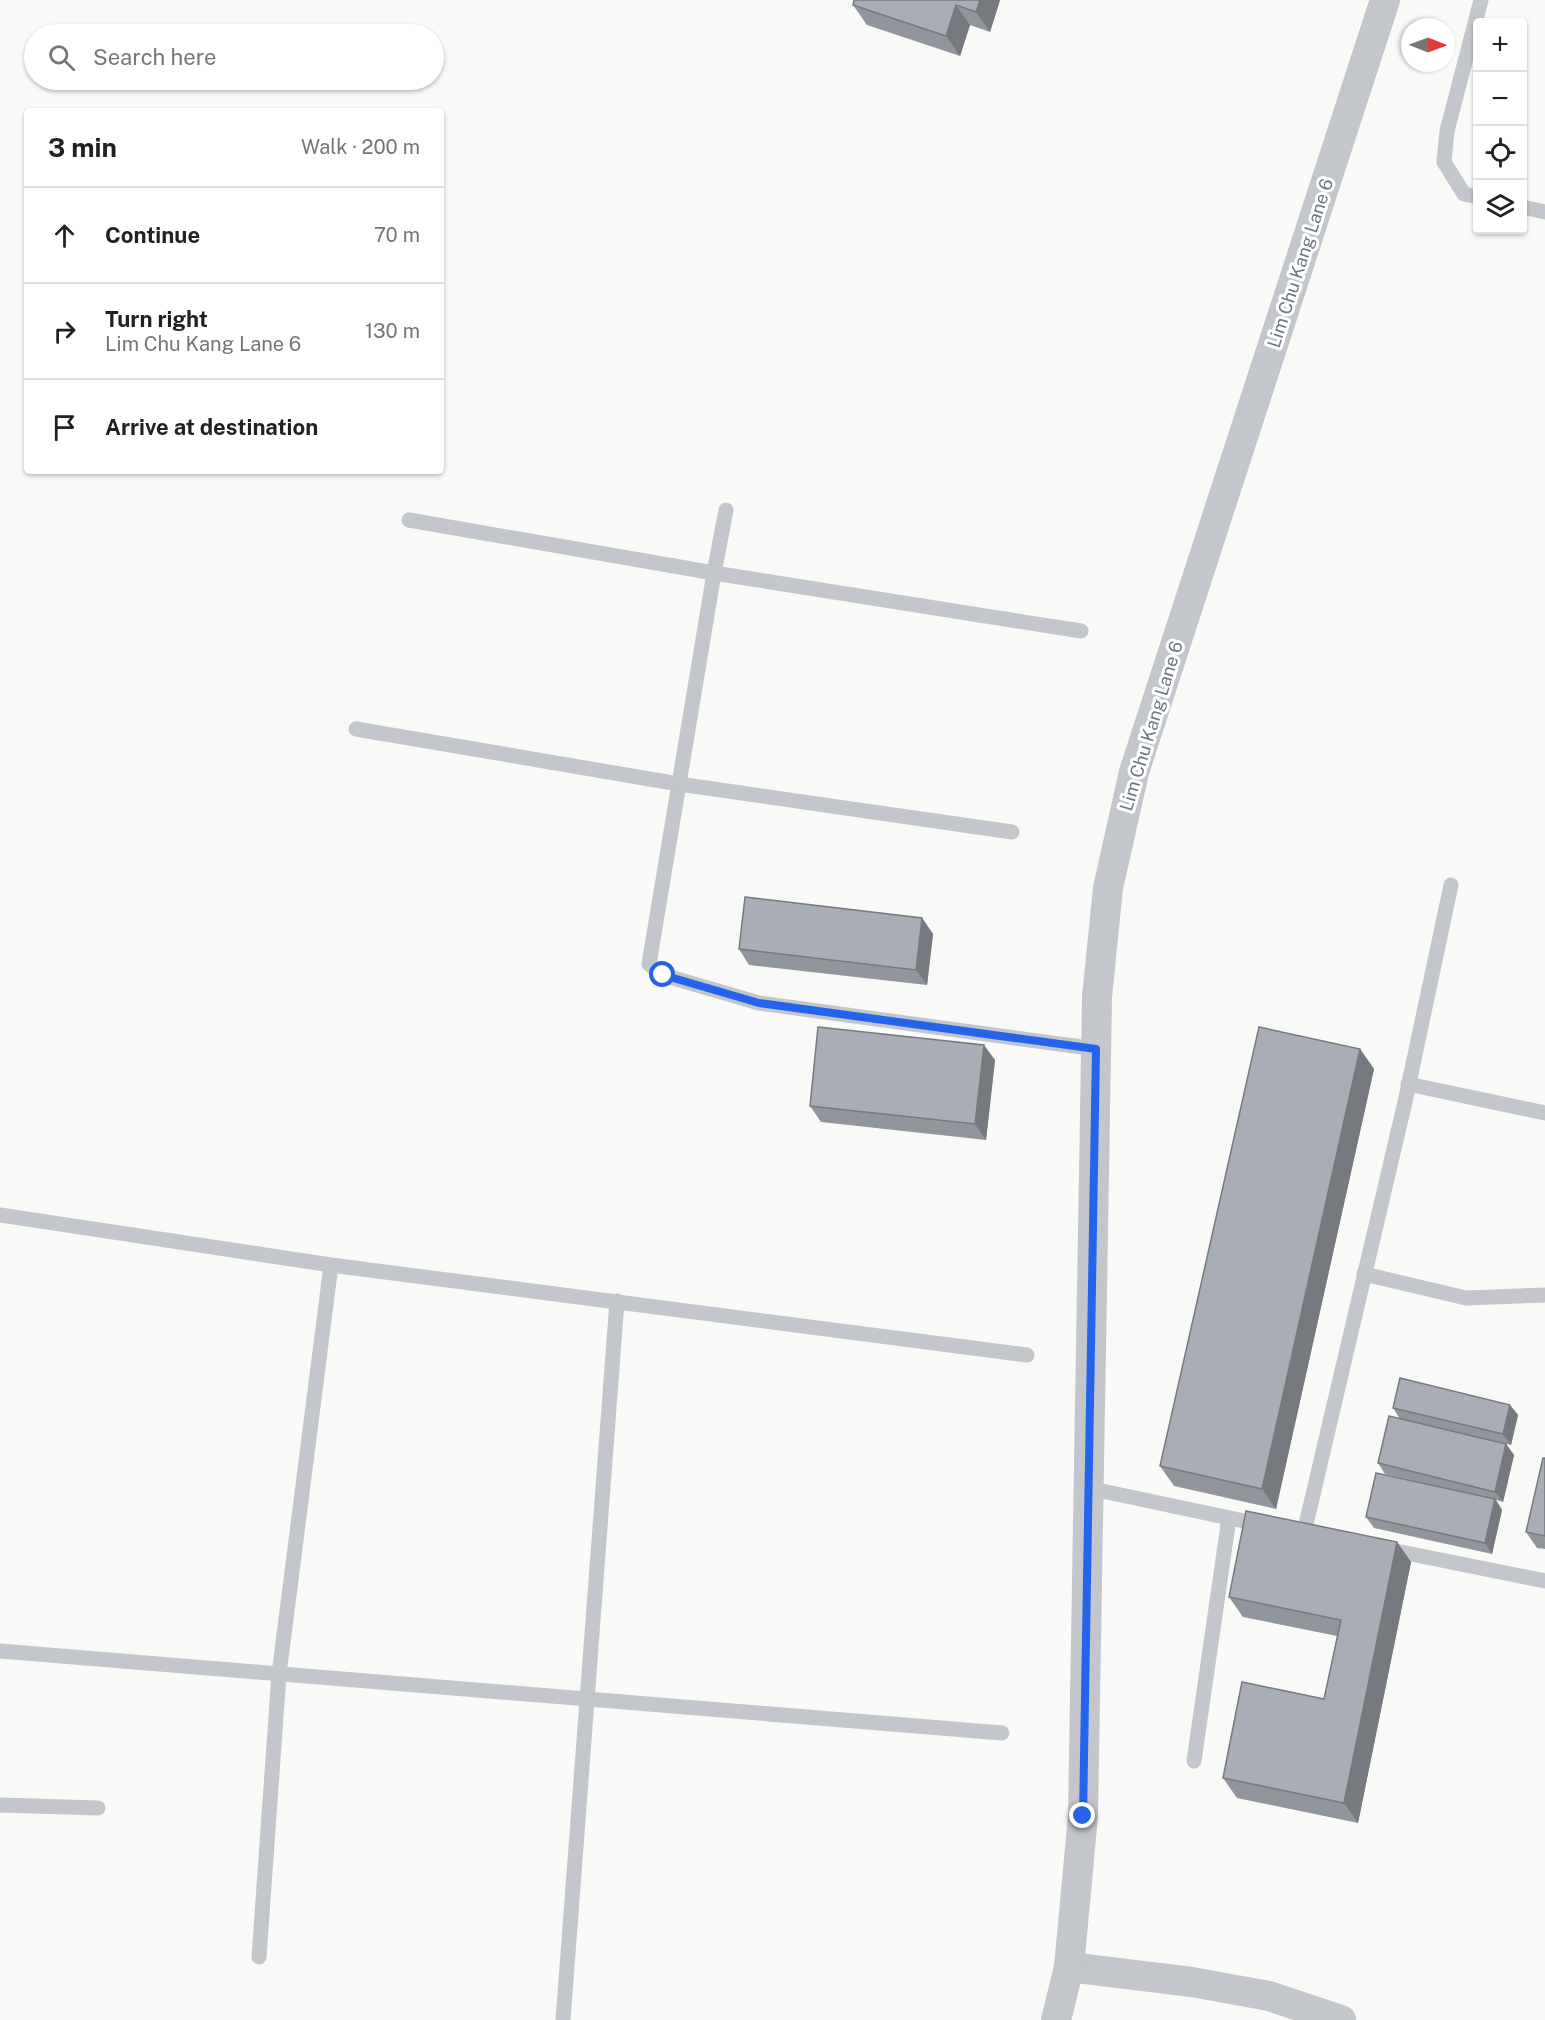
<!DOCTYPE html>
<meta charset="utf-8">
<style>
:root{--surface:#fff;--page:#f6f6f6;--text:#202124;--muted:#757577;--line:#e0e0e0}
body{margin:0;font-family:"Public Sans",sans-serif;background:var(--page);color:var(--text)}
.controls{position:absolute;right:18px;top:18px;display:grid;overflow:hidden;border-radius:6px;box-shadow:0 2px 4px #0004}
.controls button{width:54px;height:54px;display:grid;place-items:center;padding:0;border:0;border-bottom:2px solid var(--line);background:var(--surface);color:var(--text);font:30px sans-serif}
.compass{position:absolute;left:1401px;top:18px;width:54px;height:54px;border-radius:50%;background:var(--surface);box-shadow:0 2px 4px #0004;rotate:91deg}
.stop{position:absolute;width:18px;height:18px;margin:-14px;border:4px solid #2563eb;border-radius:50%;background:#fff}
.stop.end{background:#2563eb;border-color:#fff;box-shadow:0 2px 6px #0008}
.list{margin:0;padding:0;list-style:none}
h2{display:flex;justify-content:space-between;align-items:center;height:78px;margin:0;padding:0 24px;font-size:26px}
h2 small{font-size:20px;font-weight:400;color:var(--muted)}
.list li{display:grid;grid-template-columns:39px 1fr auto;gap:18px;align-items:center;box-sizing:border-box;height:96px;padding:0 24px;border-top:2px solid var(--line)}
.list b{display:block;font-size:22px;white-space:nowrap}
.list p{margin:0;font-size:20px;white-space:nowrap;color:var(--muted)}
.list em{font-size:20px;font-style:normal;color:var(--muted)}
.icon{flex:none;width:33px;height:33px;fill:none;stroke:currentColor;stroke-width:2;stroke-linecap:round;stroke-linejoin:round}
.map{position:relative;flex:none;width:1545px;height:2020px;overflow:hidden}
.search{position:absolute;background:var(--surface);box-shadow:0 2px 4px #0004;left:24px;top:24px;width:420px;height:66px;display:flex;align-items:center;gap:15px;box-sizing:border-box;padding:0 21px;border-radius:33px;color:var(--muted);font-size:22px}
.panel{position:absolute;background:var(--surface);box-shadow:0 2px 4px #0004;left:24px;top:108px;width:420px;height:366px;border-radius:6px}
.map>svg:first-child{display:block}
</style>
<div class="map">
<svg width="1545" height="2020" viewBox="0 0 1545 2020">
<rect width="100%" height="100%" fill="#f9f9f8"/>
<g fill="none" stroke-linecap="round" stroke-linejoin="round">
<!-- lane -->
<g stroke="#c3c6ca" stroke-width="15">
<path d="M 1478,197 L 1464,194 L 1444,162 L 1447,131 L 1481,0"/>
<path d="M 1522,207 L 1545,212"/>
<path d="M 726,510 L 714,573 L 649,964 L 663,975 L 759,1003 L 1096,1049"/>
<path d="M 409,520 L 714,573 L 1081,631"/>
<path d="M 356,729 L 679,784 L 1012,832"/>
<path d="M 1408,1084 L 1545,1113"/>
<path d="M 0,1215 L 331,1265 L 1027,1355"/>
<path d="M 1364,1274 L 1466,1298 L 1545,1295"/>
<path d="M 1088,1488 L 1263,1525"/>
<path d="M 1304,1533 L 1405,1102 L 1451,885"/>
<path d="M 1386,1549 L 1545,1581"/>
<path d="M 0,1651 L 1002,1733"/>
<path d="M 1194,1761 L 1229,1518"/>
<path d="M 0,1805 L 98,1808"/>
<path d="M 259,1957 L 279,1674 L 331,1265"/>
<path d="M 563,2020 L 617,1301"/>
</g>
<!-- street -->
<g stroke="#c3c6ca" stroke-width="30">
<path d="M 1069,1967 L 1192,1982 L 1269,1996 L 1341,2020"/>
<path d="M 1056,2020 L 1069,1967 L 1083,1816 L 1097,997 L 1108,888 L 1134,772 L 1385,0"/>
</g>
</g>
<!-- wall -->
<g fill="#91969d">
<path d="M 854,0 L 1000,0 L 990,32 L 970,25 L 960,56 L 867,25 L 853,5 Z"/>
<path d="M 922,918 L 933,934 L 927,985 L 749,965 L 739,949 Z"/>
<path d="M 1360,1049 L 1374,1069 L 1276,1509 L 1174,1486 L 1160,1466 Z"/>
<path d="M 995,1060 L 986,1140 L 821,1122 L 810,1106 Z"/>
<path d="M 1510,1405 L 1518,1415 L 1511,1445 L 1400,1419 L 1393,1408 Z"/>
<path d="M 1506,1444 L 1514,1455 L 1503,1502 L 1496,1500 L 1502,1510 L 1492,1554 L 1374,1528 L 1366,1517 L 1453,1490 L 1385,1474 L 1378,1463 Z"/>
<path d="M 1545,1458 L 1545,1549 L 1537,1548 L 1526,1532 Z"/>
<path d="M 1397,1542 L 1411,1562 L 1358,1823 L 1237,1798 L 1223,1778 L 1324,1699 L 1337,1636 L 1243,1617 L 1229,1597 Z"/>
</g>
<!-- shaded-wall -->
<g fill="#767a7f">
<path d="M 980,0 L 1000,0 L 990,32 L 976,12 Z"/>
<path d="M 956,5 L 970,25 L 960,56 L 946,36 Z"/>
<path d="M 922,918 L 933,934 L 927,985 L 916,970 Z"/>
<path d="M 984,1045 L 995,1060 L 986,1140 L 975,1124 Z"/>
<path d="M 1360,1049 L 1374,1069 L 1276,1509 L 1262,1489 Z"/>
<path d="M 1510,1405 L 1518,1415 L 1511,1445 L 1503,1434 Z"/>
<path d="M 1506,1444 L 1514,1455 L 1503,1502 L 1495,1492 Z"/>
<path d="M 1495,1499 L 1502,1510 L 1492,1554 L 1485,1543 Z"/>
<path d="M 1397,1542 L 1411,1562 L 1358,1823 L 1344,1803 Z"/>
</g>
<!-- building -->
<g fill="#a9aeb6" stroke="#767a7f" stroke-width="1.5">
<path d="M 854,0 L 980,0 L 976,12 L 956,5 L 946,36 L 853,5 Z"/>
<path d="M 745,897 L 922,918 L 916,970 L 739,949 Z"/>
<path d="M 818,1027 L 984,1045 L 975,1124 L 810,1106 Z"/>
<path d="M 1259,1027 L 1360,1049 L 1262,1489 L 1160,1466 Z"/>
<path d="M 1400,1378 L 1510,1405 L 1503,1434 L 1393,1408 Z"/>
<path d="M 1389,1416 L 1506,1444 L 1495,1492 L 1378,1463 Z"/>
<path d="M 1543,1458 L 1545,1458 L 1545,1536 L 1526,1532 Z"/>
<path d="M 1376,1473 L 1495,1499 L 1485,1543 L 1366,1517 Z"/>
<path d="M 1246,1511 L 1397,1542 L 1344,1803 L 1223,1778 L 1242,1682 L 1324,1699 L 1341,1620 L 1229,1597 Z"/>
</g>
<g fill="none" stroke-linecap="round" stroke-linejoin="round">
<!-- route -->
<path stroke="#2563eb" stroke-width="8" d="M 663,975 L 759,1003 L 1096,1049 L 1083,1816"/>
</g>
<g text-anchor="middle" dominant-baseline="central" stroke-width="6" stroke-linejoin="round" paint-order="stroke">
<!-- street labels -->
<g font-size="18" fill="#6c7685" stroke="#fff">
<text transform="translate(1300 263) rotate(-72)">Lim Chu Kang Lane 6</text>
<text transform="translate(1151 726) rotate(-73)">Lim Chu Kang Lane 6</text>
</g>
</g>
</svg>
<div class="controls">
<button>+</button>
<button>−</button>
<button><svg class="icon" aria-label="locate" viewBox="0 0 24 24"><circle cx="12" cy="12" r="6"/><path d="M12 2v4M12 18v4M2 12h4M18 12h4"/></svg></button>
<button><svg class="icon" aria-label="layers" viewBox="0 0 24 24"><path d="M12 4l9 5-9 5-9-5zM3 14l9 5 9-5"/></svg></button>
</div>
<svg class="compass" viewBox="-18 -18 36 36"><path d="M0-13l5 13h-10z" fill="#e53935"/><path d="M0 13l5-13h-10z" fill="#757577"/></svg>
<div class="stop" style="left:663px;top:975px"></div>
<div class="stop end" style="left:1083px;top:1816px"></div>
<div class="search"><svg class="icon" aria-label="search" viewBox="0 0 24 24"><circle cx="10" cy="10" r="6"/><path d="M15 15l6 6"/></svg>Search here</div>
<section class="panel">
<h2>3 min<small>Walk · 200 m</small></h2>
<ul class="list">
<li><svg class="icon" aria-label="ahead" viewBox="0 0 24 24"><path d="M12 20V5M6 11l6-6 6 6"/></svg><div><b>Continue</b></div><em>70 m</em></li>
<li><svg class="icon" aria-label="right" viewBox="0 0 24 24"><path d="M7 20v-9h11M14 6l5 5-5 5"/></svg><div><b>Turn right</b><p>Lim Chu Kang Lane 6</p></div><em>130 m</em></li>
<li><svg class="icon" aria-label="arrive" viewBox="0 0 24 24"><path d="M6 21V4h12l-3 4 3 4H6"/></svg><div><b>Arrive at destination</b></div></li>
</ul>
</section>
</div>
